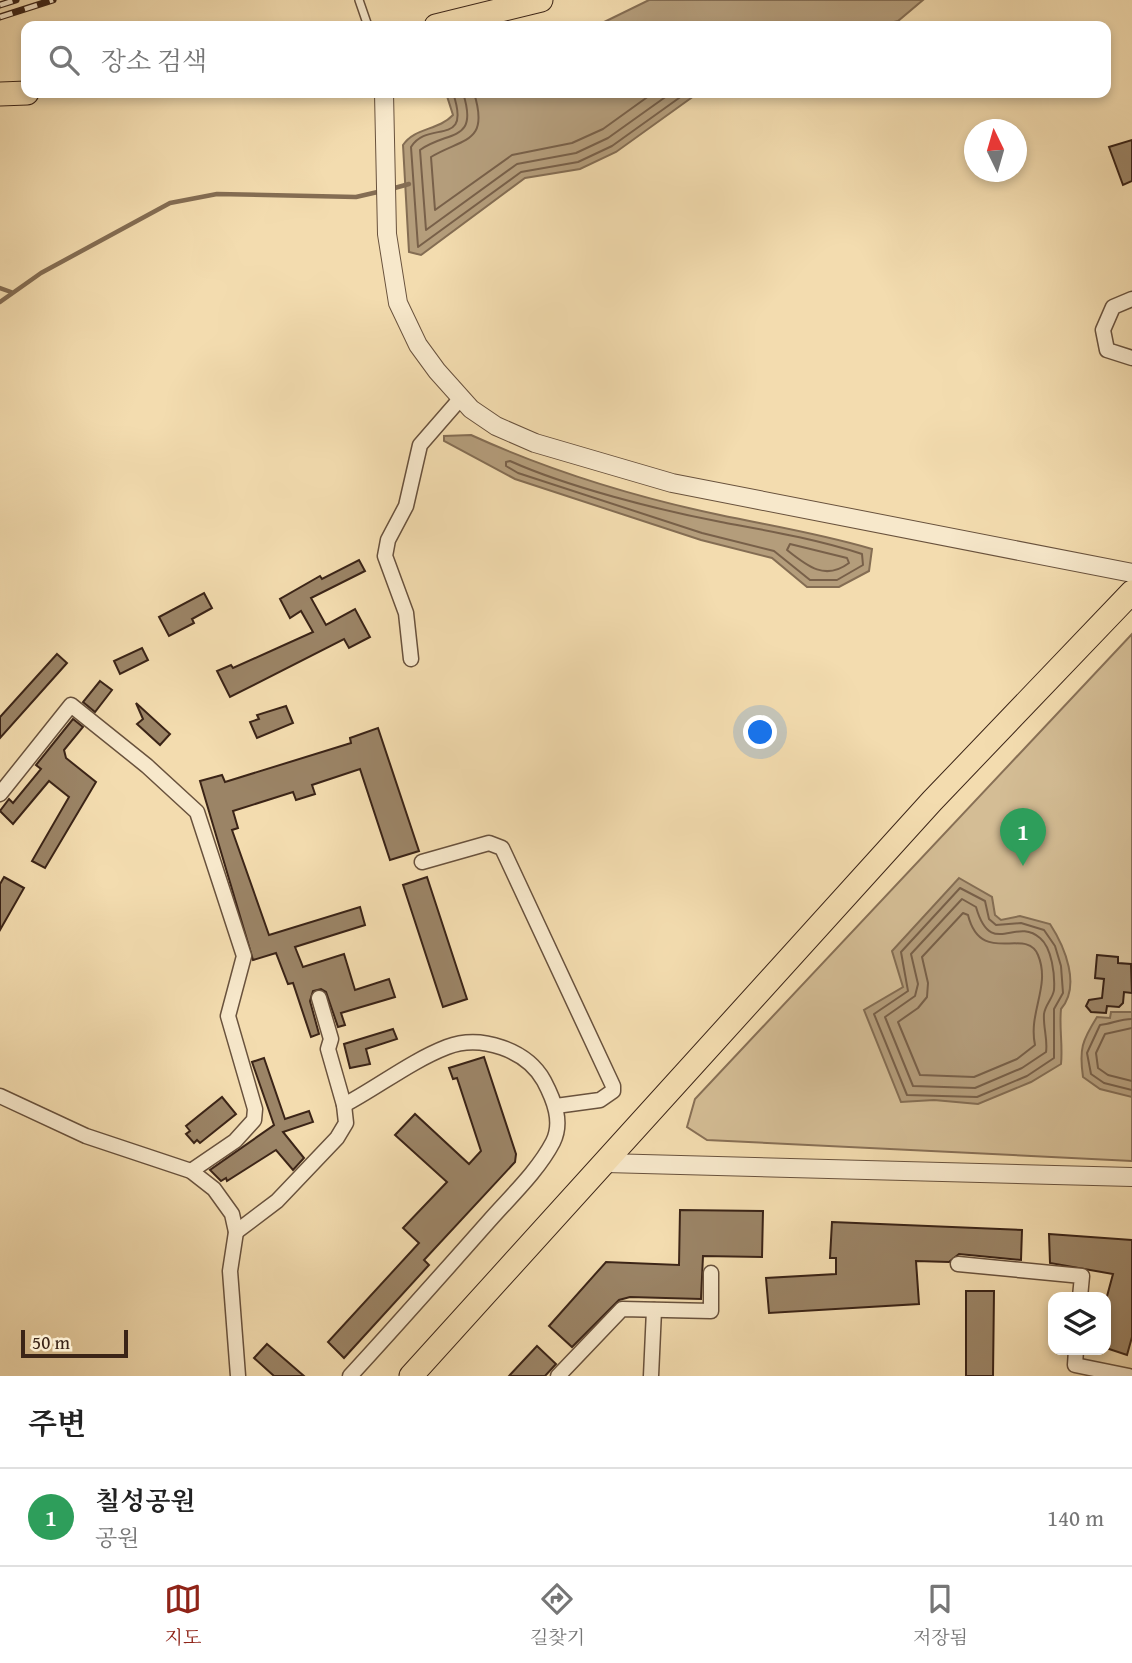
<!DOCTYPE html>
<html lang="ko">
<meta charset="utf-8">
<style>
:root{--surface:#fff;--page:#f6f6f6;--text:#222;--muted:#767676;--line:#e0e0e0;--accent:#8f2418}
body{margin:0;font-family:"Gentium Book Plus","Noto Serif KR",serif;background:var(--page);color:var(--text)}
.controls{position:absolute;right:21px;bottom:21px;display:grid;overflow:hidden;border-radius:14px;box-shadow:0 4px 10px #0003}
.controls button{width:63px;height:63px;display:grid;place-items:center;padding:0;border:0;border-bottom:2px solid var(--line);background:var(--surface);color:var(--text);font:35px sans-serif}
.compass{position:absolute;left:964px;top:119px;width:63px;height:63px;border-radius:50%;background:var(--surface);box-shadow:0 4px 10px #0003;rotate:355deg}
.scale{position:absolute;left:21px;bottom:18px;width:107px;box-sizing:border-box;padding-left:7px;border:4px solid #3b2417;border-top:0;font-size:19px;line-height:24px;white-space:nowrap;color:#3b2417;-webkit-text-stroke:5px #f7e8cb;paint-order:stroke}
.you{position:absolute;left:761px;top:733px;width:24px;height:24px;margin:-18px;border:5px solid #fff;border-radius:50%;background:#1a73e8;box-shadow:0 0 0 10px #1a73e833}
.badge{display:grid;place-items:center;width:46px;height:46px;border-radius:50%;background:var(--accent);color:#fff;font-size:23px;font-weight:700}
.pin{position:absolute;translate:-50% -58px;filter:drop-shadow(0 2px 4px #0008)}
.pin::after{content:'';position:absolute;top:37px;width:24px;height:21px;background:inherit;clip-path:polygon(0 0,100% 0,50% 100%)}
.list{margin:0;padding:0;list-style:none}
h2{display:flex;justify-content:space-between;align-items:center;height:91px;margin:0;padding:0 28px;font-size:30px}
h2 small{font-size:23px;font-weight:400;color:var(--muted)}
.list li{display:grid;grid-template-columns:46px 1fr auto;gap:21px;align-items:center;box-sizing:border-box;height:98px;padding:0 28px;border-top:2px solid var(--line)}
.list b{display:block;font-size:26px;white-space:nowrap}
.list p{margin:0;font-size:23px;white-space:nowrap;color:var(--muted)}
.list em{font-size:23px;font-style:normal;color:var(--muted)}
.icon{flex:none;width:38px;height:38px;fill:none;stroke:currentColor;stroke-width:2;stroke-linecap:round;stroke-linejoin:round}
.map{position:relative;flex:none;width:1132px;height:1376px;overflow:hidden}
.search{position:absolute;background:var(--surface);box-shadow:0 4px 10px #0003;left:21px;right:21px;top:21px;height:77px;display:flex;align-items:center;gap:18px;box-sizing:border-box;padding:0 24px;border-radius:14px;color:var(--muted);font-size:26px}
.sheet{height:189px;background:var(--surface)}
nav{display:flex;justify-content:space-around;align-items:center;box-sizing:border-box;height:98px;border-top:2px solid var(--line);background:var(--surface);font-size:19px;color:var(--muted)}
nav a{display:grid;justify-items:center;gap:4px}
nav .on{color:var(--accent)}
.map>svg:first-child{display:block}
</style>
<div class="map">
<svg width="1132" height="1376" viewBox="0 0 1132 1376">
<rect width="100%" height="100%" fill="#f3dcaf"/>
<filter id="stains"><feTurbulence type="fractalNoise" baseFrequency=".00286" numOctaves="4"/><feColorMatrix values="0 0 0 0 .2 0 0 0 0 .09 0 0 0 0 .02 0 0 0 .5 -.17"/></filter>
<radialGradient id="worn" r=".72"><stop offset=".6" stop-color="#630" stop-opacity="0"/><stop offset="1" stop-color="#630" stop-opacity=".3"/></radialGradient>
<!-- green -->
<path fill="#d4bd95" stroke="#887056" stroke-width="2" d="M 1132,634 L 1132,1161 L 707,1140 L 687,1127 L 695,1099 Z"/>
<!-- water -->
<g fill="#b49d7b" stroke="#846d53" stroke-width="2">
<path d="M 649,0 L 923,0 L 898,21 L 877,26 L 596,26 Z"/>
<path d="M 446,93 L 698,93 L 616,152 L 580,169 L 525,178 L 421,255 L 409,252 L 403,145 C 415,127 438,131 453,115 Z"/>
<path d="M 471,435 C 550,471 635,497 720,515 C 772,526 822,534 872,549 L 869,571 L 839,587 L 807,587 L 772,558 L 701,540 L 515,479 L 444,441 L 444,436 Z"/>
<path d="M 959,878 L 992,897 L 995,915 L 1001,920 L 1020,916 L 1050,924 C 1065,947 1081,986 1061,1009 C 1059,1028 1063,1045 1061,1064 L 1031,1082 L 978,1104 L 934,1100 L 901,1102 L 864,1010 L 903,987 L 892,951 Z"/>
<path d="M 1111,1012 L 1132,1012 L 1132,1097 L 1100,1089 L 1083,1077 C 1079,1049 1082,1041 1097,1017 L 1110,1018 Z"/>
</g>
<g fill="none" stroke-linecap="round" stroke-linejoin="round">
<!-- shore -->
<g stroke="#786049" stroke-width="2">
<path d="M 453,93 C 472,149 428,119 411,147 L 418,247 L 521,172 L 578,162 L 612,146 L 686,93"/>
<path d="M 463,93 C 479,143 448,130 420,150 L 426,230 L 517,164 L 576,153 L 608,138 L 671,93"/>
<path d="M 474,93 C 490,144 462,138 431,157 L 435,210 L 512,155 L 572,143 L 603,129 L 653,93"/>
<path d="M 510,461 C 568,487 658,510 721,522 C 769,531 816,539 862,554 L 863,565 L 837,580 L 810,580 L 774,551 L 702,533 L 518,473 L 506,466 L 506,462 Z"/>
<path d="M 790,544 L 847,558 L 849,563 C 825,581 807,566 787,550 Z"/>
<path d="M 960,888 L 985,901 L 989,919 L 996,925 L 1021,923 L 1044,930 L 1055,946 L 1061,966 L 1063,993 L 1054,1009 L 1054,1058 L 1027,1076 L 977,1097 L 907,1095 L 874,1014 L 908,991 L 901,952 Z"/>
<path d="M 962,899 L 976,907 C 991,959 1015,916 1040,938 C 1052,948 1055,975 1054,990 C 1053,998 1045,1005 1044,1014 C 1043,1027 1048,1040 1046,1052 L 1022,1068 L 975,1088 L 913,1086 L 885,1017 L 915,996 L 918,984 L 911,954 Z"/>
<path d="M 963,913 L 968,915 C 981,967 1026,926 1038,955 C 1051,986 1028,1012 1035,1045 L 1017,1059 L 974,1077 L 920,1075 L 898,1022 L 918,1008 L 927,997 L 928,983 L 922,957 Z"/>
<path d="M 1132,1019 C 1119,1019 1112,1024 1100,1025 L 1087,1053 L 1091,1074 L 1104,1083 L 1132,1090"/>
<path d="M 1132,1028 L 1105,1034 L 1096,1053 L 1098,1068 L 1108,1075 L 1132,1081"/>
</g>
<!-- stream -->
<g stroke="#846d53" stroke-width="4.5">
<path d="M 391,189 L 409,184"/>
<path d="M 0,288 L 11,292"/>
<path d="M 0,302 L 41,273 L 170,203 L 217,194 L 356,197 L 382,191"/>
</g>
</g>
<!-- building -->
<g fill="#9b8466" stroke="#3b2417" stroke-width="2">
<path d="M 1132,140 L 1132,181 L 1123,185 L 1109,147 Z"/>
<path d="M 359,560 L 365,571 L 311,598 L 326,625 L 355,609 L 370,637 L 349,648 L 344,639 L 230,697 L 217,671 L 231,665 L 233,668 L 313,632 L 301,611 L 290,618 L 280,599 L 320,576 L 322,579 Z"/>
<path d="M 204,593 L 212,608 L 192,619 L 194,623 L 169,636 L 159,617 Z"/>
<path d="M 142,648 L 148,660 L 120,674 L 114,661 Z"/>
<path d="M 57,654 L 67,663 L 0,738 L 0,717 Z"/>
<path d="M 100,681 L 112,690 L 95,712 L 83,702 Z"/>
<path d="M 136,703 L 170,734 L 160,745 L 137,724 L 143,719 Z"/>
<path d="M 286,706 L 293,723 L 257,738 L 250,722 L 259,719 L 257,715 Z"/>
<path d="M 73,719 L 83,727 L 64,750 L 66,758 L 96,782 L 45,868 L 32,861 L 69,797 L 49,781 L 13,824 L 0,811 L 9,799 L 13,803 L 41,769 L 36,765 Z"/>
<path d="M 378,728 L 419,851 L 390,860 L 360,769 L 312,785 L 315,794 L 296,800 L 293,792 L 233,811 L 238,828 L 232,830 L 269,935 L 360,907 L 365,925 L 295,947 L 303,967 L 344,954 L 355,990 L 389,979 L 395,997 L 341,1013 L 345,1025 L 338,1027 L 326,992 L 321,989 L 313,991 L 310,1001 L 319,1034 L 311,1037 L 293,983 L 288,984 L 276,953 L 253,960 L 200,781 L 222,775 L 225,782 L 351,743 L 350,738 Z"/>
<path d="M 4,877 L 24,888 L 0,930 L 0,884 Z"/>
<path d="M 427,877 L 467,999 L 443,1007 L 403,885 Z"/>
<path d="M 1097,955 L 1118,957 L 1118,963 L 1131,964 L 1132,993 L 1124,992 L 1123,1003 L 1119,1007 L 1107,1006 L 1106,1013 L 1091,1012 L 1086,1006 L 1089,1000 L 1102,998 L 1104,979 L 1095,978 Z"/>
<path d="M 393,1029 L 397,1039 L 366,1049 L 370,1064 L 350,1068 L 344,1044 Z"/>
<path d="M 484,1057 L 516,1154 L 515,1162 L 424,1260 L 429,1265 L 344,1358 L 328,1342 L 419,1243 L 403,1228 L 447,1182 L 395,1135 L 415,1114 L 469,1164 L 481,1151 L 457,1078 L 453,1079 L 449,1068 Z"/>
<path d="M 264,1058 L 285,1119 L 309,1111 L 313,1122 L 283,1132 L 304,1158 L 293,1170 L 276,1150 L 227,1181 L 226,1178 L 221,1181 L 210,1170 L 274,1125 L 252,1062 Z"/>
<path d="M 222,1097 L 236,1114 L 200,1143 L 197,1140 L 194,1143 L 186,1134 L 190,1131 L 186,1126 Z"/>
<path d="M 680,1210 L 763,1211 L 762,1257 L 703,1256 L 701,1299 L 630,1297 L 619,1300 L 572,1347 L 549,1326 L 606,1262 L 679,1265 Z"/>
<path d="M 832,1222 L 1022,1230 L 1021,1260 L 959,1254 L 949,1262 L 916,1261 L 919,1304 L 769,1313 L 766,1278 L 836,1274 L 836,1258 L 830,1258 Z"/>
<path d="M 1049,1234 L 1132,1240 L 1132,1337 L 1127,1355 L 1106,1348 L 1106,1300 L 1113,1274 L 1050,1263 Z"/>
<path d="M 966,1291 L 994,1291 L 993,1376 L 966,1376 Z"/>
<path d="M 267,1344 L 304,1376 L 274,1376 L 254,1358 Z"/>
<path d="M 537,1346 L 556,1364 L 545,1376 L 509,1376 Z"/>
</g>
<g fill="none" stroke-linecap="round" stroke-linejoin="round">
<!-- service casing -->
<g stroke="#69523d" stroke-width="10">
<path id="service" d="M 359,0 L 368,26"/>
</g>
<!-- minor casing -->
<g stroke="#69523d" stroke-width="17">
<g id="minor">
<path d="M 1132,299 L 1113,307 L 1103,330 L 1107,350 L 1132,358"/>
<path d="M 411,659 L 406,613 L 385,556 L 388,540 L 406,506 L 420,445 L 460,399"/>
<path d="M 0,794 L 71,705 L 147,766 L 197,812 L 244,956 L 228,1016 L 255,1109 L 254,1120 L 235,1141 L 191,1171"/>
<path d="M 422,862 L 489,843 L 502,848 L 613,1086 L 613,1091 L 600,1100 L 556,1106"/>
<path d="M 0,1096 L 86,1136 L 191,1171 L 214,1189 L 232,1214 L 236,1232 L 230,1271 L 238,1376"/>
<path d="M 344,1105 C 378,1087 411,1061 447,1047 C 481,1034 527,1050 544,1081 C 554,1100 563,1122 553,1142 C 538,1171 510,1197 489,1221 C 443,1273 397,1325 350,1376"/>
<path d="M 236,1232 L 277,1201 L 337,1138 L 346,1123 L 344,1105 L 328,1049 L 331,1039 L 319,998"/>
<path d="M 958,1264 L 1082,1276 L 1080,1297"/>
<path d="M 1076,1350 L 1075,1365 L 1129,1376"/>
<path d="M 558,1376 L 622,1309 L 711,1311 L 711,1273"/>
<path d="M 651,1376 L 654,1310"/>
</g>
</g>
<!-- tertiary casing -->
<g stroke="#69523d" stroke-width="20">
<g id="tertiary">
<path d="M 384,93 L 387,234 L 398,303 L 418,345 L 437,371 L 471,409 L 496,426 L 535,443 L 672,483 L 1132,573"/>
<path d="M 606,1163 L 1132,1177"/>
</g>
</g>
<!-- primary casing -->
<g stroke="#3b2417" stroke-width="25">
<g id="primary">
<path d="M 436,26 L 541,0"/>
<path d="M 0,94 L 27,93"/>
<path d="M 411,1376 L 932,801 L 1132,592"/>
</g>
</g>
<!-- service -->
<use href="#service" stroke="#f7e8cb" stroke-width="7"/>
<!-- minor -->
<use href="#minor" stroke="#f7e8cb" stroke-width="14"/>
<!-- tertiary -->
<use href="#tertiary" stroke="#f7e8cb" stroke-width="18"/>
<!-- primary -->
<use href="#primary" stroke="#f3dcaf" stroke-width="23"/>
<!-- rail casing -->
<g stroke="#3b2417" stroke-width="7">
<g id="rail">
<path d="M 0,5 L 16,0"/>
<path d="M 0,17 L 53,0"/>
</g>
</g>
<!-- rail -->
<use href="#rail" stroke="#f7e8cb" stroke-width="4.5" stroke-dasharray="13" stroke-linecap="butt"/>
</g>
<rect width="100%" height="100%" filter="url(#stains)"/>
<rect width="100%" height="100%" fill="url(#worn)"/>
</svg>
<div class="controls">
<button><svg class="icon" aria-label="layers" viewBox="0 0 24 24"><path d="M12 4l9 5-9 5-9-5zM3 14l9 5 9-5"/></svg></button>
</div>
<svg class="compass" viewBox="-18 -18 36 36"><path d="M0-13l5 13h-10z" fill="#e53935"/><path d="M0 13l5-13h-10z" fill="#767676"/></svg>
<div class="scale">50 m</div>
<div class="you"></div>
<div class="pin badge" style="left:1023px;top:866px;background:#2e9e5b">1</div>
<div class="search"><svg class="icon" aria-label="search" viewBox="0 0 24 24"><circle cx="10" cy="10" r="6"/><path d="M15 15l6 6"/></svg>장소 검색</div>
</div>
<section class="sheet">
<h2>주변<small></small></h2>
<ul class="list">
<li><span class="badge" style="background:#2e9e5b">1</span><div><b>칠성공원</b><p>공원</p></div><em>140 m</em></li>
</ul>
</section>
<nav>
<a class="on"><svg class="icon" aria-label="map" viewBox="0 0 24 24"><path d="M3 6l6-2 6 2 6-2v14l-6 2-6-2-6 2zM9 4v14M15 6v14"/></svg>지도</a>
<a><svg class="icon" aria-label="directions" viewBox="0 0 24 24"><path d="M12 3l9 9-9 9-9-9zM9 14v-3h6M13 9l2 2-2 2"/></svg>길찾기</a>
<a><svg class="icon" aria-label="saved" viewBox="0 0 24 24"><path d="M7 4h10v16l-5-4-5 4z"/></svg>저장됨</a>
</nav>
